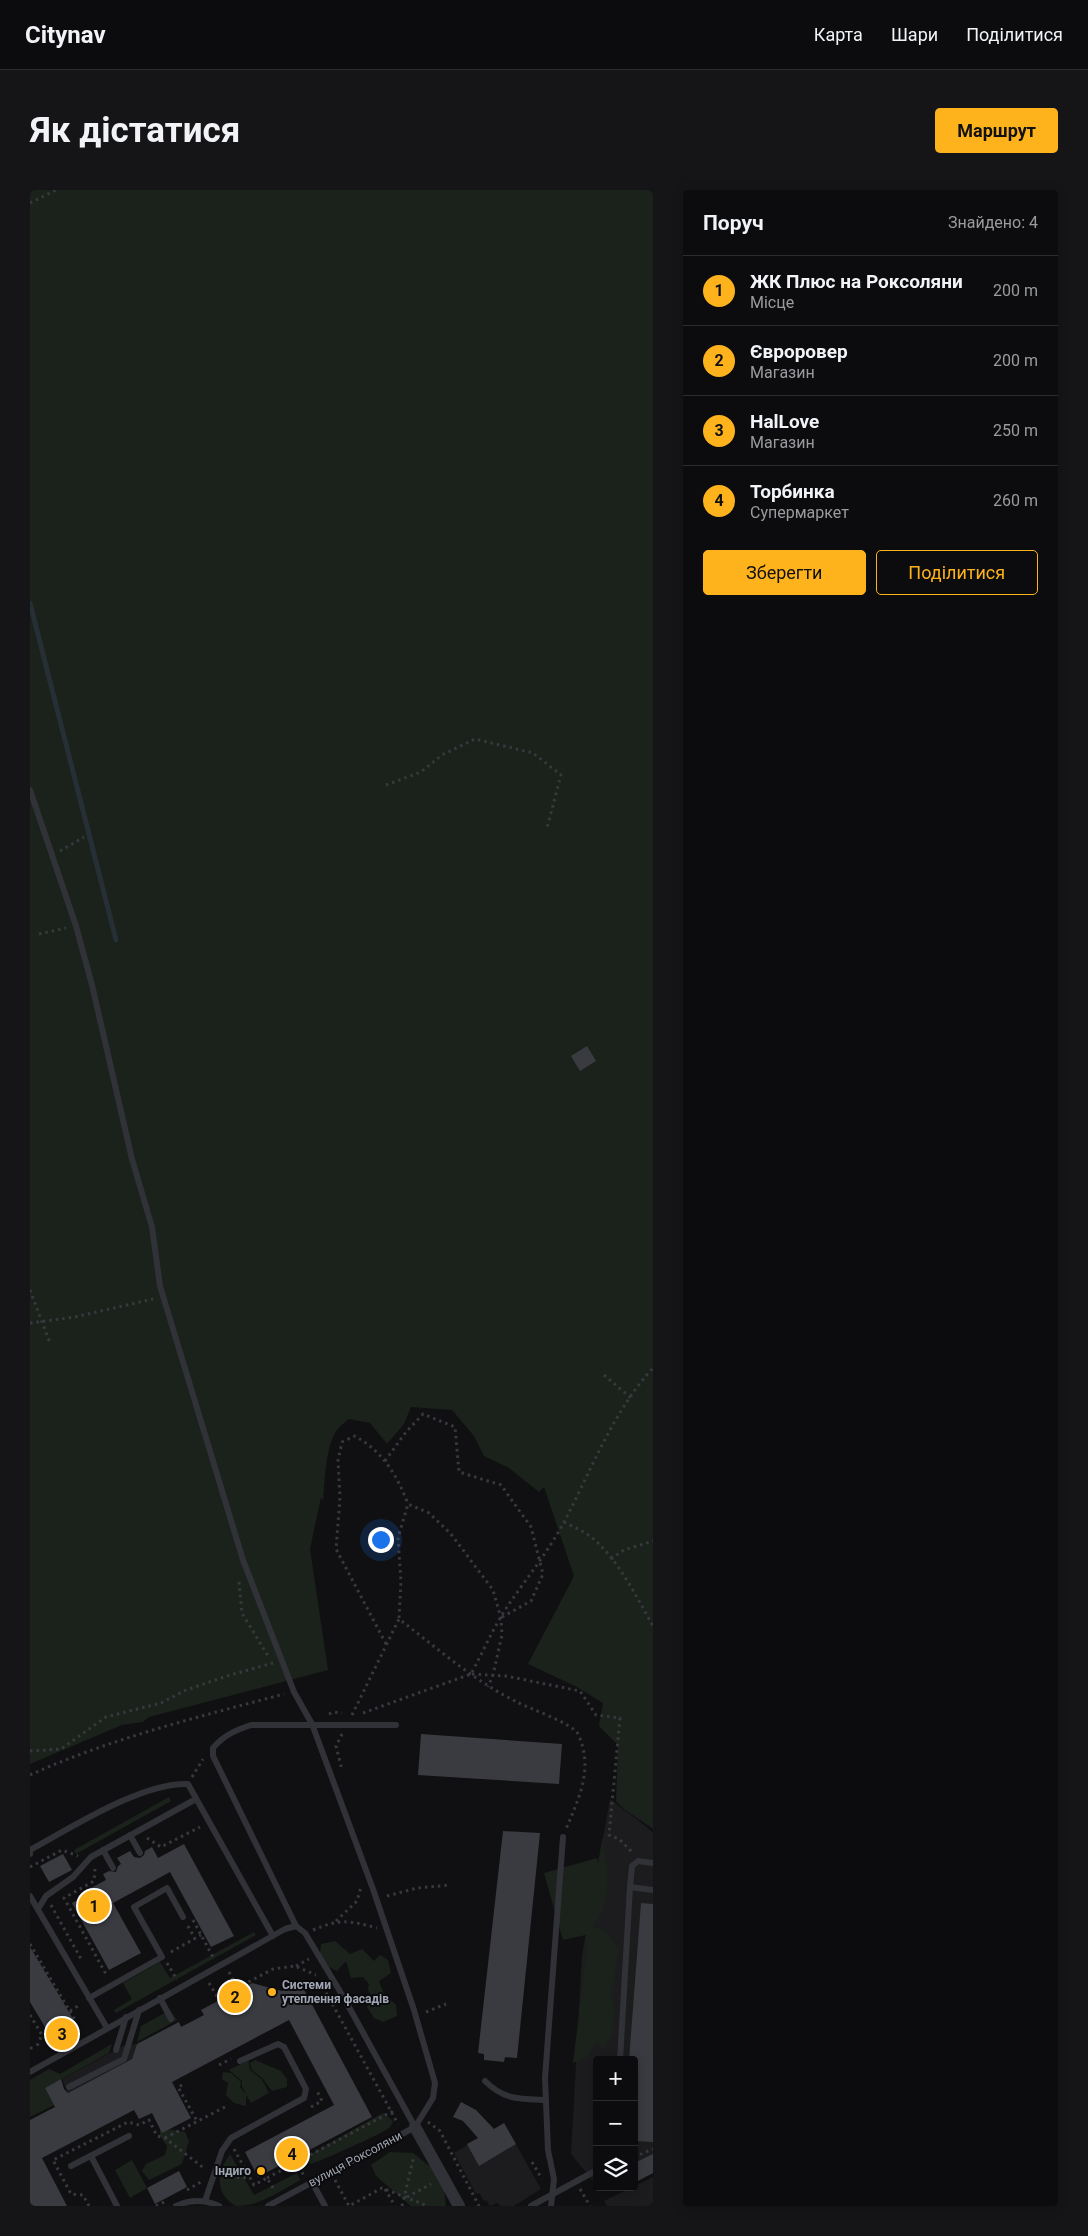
<!DOCTYPE html>
<html lang="uk">
<meta charset="utf-8">
<style>
:root{--surface:#0c0c0e;--page:#151517;--text:#f1f3f6;--muted:#9a9b9e;--line:#2c2c2e;--accent:#feb31d}
body{margin:0;font-family:Roboto,sans-serif;background:var(--page);color:var(--text)}
.controls{position:absolute;right:15px;bottom:15px;display:grid;overflow:hidden;border-radius:5px;box-shadow:0 2px 12px #0003}
.controls button{width:45px;height:45px;display:grid;place-items:center;padding:0;border:0;border-bottom:1px solid var(--line);background:var(--surface);color:var(--text);font:25px sans-serif}
.you{position:absolute;left:350px;top:1349px;width:18px;height:18px;margin:-12px;border:4px solid #fff;border-radius:50%;background:#1a73e8;box-shadow:0 0 0 8px #1a73e833}
.badge{display:grid;place-items:center;width:32px;height:32px;border-radius:50%;background:var(--accent);color:#111;font-size:16px;font-weight:700}
.pin{position:absolute;translate:-50% -50%;border:2px solid #fff;box-shadow:0 1px 5px #0006}
.list{margin:0;padding:0;list-style:none}
h2{display:flex;justify-content:space-between;align-items:center;height:65px;margin:0;padding:0 20px;font-size:21px}
h2 small{font-size:16px;font-weight:400;color:var(--muted)}
.list li{display:grid;grid-template-columns:32px 1fr auto;gap:15px;align-items:center;box-sizing:border-box;height:70px;padding:0 20px;border-top:1px solid var(--line)}
.list b{display:block;font-size:19px;white-space:nowrap}
.list p{margin:0;font-size:16px;white-space:nowrap;color:var(--muted)}
.list em{font-size:16px;font-style:normal;color:var(--muted)}
.actions{display:flex;gap:10px;padding:15px 20px}
.actions a{flex:1;padding:11px 0;border:1px solid var(--accent);border-radius:5px;text-align:center;font-size:18px;color:var(--accent)}
.actions .main{background:var(--accent);color:#111}
.icon{flex:none;width:28px;height:28px;fill:none;stroke:currentColor;stroke-width:2;stroke-linecap:round;stroke-linejoin:round}
.map{position:relative;flex:none;width:623px;height:2016px;overflow:hidden;border-radius:5px}
header{display:flex;align-items:center;gap:30px;box-sizing:border-box;height:70px;padding:0 25px;background:var(--surface);border-bottom:1px solid var(--line)}
header strong{font-size:24px}
nav{display:flex;gap:28px;margin-inline-start:auto;font-size:18px}
.intro{display:flex;align-items:center;justify-content:space-between;box-sizing:border-box;height:120px;padding:0 30px}
h1{margin:0;font-size:35px}
.button{padding:12px 22px;border-radius:5px;background:var(--accent);color:#111;font-size:18px;font-weight:700}
main{display:flex;gap:30px;padding:0 30px}
aside{flex:1;background:var(--surface);border-radius:5px;box-shadow:0 2px 12px #0003}
.map>svg:first-child{display:block}
</style>
<header>
<strong>Citynav</strong>
<nav><a>Карта</a><a>Шари</a><a>Поділитися</a></nav>
</header>
<div class="intro"><h1>Як дістатися</h1><a class="button">Маршрут</a></div>
<main>
<div class="map">
<svg width="623" height="2016" viewBox="0 0 623 2016">
<rect width="100%" height="100%" fill="#101012"/>
<!-- built -->
<g fill="#1c1c1f">
<path d="M 580,1609 L 623,1642 L 623,1983 L 604,1993 L 604,1870 L 567,1870 L 567,1996 L 541,1964 L 552,1765 Z"/>
<path d="M 107,1854 L 102,1869 L 38,1903 L 32,1889 L 93,1856 Z"/>
<path d="M 474,1933 L 511,1999 L 484,2016 L 470,2016 L 468,2013 L 460,2016 L 456,2010 L 454,2011 L 449,2003 L 446,2004 L 424,1963 Z"/>
<path d="M 623,1987 L 623,2016 L 577,2016 L 574,2011 Z"/>
</g>
<!-- green -->
<g fill="#1a221b">
<path d="M 0,0 L 623,0 L 623,1639 C 610,1629 596,1623 586,1611 L 588,1555 L 569,1536 L 573,1513 L 545,1496 L 498,1474 L 544,1386 L 514,1297 L 509,1302 L 479,1278 L 454,1266 L 444,1246 L 422,1220 L 381,1217 L 374,1234 L 357,1254 L 340,1233 L 319,1229 C 313,1234 306,1239 303,1247 C 295,1266 295,1290 293,1311 L 291,1307 L 280,1359 L 298,1480 L 119,1527 L 113,1532 L 92,1535 L 0,1574 Z"/>
<path d="M 139,1607 L 141,1611 L 46,1664 L 44,1660 Z"/>
<path d="M 573,1645 C 572,1657 575,1660 576,1672 C 580,1693 577,1715 566,1733 L 564,1732 L 563,1737 L 575,1740 L 588,1759 L 584,1793 L 581,1802 L 585,1820 L 582,1843 L 575,1859 L 571,1858 L 567,1851 L 557,1867 L 543,1873 L 556,1766 L 556,1745 L 533,1750 L 514,1683 L 567,1668 L 568,1673 Z"/>
<path d="M 224,1742 L 226,1745 L 86,1823 L 84,1820 L 102,1809 L 93,1793 L 130,1772 L 140,1788 Z"/>
<path d="M 305,1751 L 320,1764 L 332,1759 L 344,1771 L 350,1765 L 358,1770 L 361,1783 L 349,1791 L 354,1804 L 366,1815 L 367,1826 L 353,1832 L 344,1828 L 337,1817 L 343,1808 L 338,1800 L 339,1794 L 333,1787 L 321,1788 L 316,1771 L 307,1781 L 299,1777 L 290,1764 L 291,1754 Z"/>
<path d="M 140,1820 L 147,1830 L 107,1852 L 111,1836 Z"/>
<path d="M 82,1854 L 79,1863 L 15,1898 L 24,1915 L 0,1927 L 0,1890 L 19,1879 L 30,1884 Z"/>
<path d="M 219,1870 C 218,1881 222,1881 230,1888 C 234,1891 236,1898 239,1903 L 221,1913 L 216,1905 L 216,1916 L 204,1913 L 196,1905 L 198,1893 L 192,1889 L 193,1882 L 201,1883 L 211,1892 L 210,1897 L 216,1904 L 212,1896 L 212,1891 L 199,1880 Z"/>
<path d="M 225,1870 L 251,1881 L 257,1889 L 257,1897 L 242,1901 C 239,1897 236,1893 234,1890 C 228,1883 221,1883 220,1873 Z"/>
<path d="M 353,1923 L 363,1931 C 362,1934 361,1936 359,1938 C 355,1942 287,1973 280,1974 L 277,1968 L 284,1962 Z"/>
<path d="M 130,1938 L 155,1942 L 159,1951 L 152,1974 L 119,1990 L 112,1981 L 116,1974 L 135,1965 L 137,1956 L 130,1946 Z"/>
<path d="M 360,1962 L 383,1963 L 412,1986 L 416,2016 L 381,2016 L 346,1986 L 341,1975 Z"/>
<path d="M 200,1964 L 224,2005 L 267,1983 L 270,1990 C 250,2001 230,2016 206,2016 C 184,2004 187,1982 200,1964 Z"/>
<path d="M 102,1970 L 117,1998 L 100,2008 L 85,1980 Z"/>
</g>
<g fill="none" stroke-linecap="round" stroke-linejoin="round">
<!-- stream -->
<path stroke="#262f36" stroke-width="5" d="M 0,413 L 86,750"/>
</g>
<!-- building -->
<g fill="#3a3b40">
<path d="M 557,856 L 566,871 L 550,881 L 541,866 Z"/>
<path d="M 391,1544 L 532,1554 L 529,1594 L 388,1585 Z"/>
<path d="M 473,1641 L 510,1643 L 487,1868 L 475,1867 L 474,1872 L 454,1870 L 454,1864 L 448,1863 Z"/>
<path d="M 154,1654 L 204,1746 L 181,1757 L 140,1682 L 83,1713 L 111,1763 L 79,1780 L 42,1713 L 55,1706 L 53,1702 L 76,1690 L 73,1684 L 79,1681 L 86,1682 L 88,1676 L 91,1674 L 87,1668 L 100,1661 L 104,1667 L 110,1668 L 114,1665 L 115,1661 L 122,1657 L 128,1668 Z"/>
<path d="M 33,1664 L 42,1680 L 19,1692 L 10,1676 Z"/>
<path d="M 611,1713 L 623,1714 L 623,1952 L 604,1951 L 604,1870 L 599,1870 Z"/>
<path d="M 0,1757 L 48,1837 L 24,1852 L 0,1812 Z"/>
<path d="M 270,1792 L 342,1927 L 228,1987 L 215,1962 L 304,1915 L 259,1830 L 142,1892 L 161,1928 L 132,1943 L 122,1923 L 109,1929 L 104,1920 L 12,1968 L 37,2016 L 0,2016 L 0,1930 L 25,1917 L 15,1898 L 31,1889 L 34,1899 L 38,1903 L 102,1869 L 107,1854 L 149,1832 L 151,1837 L 174,1825 L 171,1820 L 222,1793 L 252,1801 Z"/>
<path d="M 431,1912 L 446,1920 L 464,1939 L 474,1933 L 486,1954 L 449,1976 L 437,1954 L 448,1948 L 433,1931 L 423,1927 Z"/>
<path d="M 623,1964 L 623,1983 L 604,1993 L 604,1973 Z"/>
<path d="M 149,1981 L 157,1997 L 125,2014 L 117,1998 Z"/>
</g>
<g fill="none" stroke-linecap="round" stroke-linejoin="round">
<!-- path -->
<g stroke="#37393e" stroke-width="3" stroke-dasharray="2.5 4" stroke-linecap="butt">
<path d="M 0,13 L 26,0"/>
<path d="M 356,595 L 391,582 L 412,565 L 445,549 L 503,563 L 531,585 L 517,638"/>
<path d="M 30,661 L 54,647"/>
<path d="M 9,744 L 36,738"/>
<path d="M 0,1100 L 20,1153"/>
<path d="M 0,1133 L 45,1127 L 123,1109"/>
<path d="M 574,1185 L 601,1208"/>
<path d="M 355,1271 L 376,1242 L 393,1224 L 425,1237 L 429,1282 L 471,1295 L 501,1337 L 513,1384 L 501,1411 L 472,1427"/>
<path d="M 534,1332 C 543,1337 554,1341 561,1347 C 587,1367 607,1408 623,1436"/>
<path d="M 581,1369 L 594,1360 L 623,1351"/>
<path d="M 209,1392 L 212,1423 L 238,1466"/>
<path d="M 369,1428 L 371,1392 L 368,1348 L 378,1314 L 399,1323 L 421,1344 L 463,1400 L 471,1428 L 472,1445 L 463,1485 L 458,1497"/>
<path d="M 356,1454 L 306,1359 L 310,1308 L 308,1270 L 312,1252 L 325,1246 C 353,1262 367,1285 378,1314"/>
<path d="M 442,1484 L 476,1486 L 550,1501 L 566,1525 L 590,1528 L 579,1645 L 589,1649 L 602,1662"/>
<path d="M 333,1523 L 441,1484 C 453,1462 463,1438 477,1417 C 496,1389 518,1362 534,1332 C 561,1281 583,1221 623,1178"/>
<path d="M 299,1524 L 304,1522 L 312,1523"/>
<path d="M 322,1525 L 369,1429 C 407,1458 444,1491 487,1512 C 500,1519 542,1533 548,1544 C 564,1578 549,1608 536,1639"/>
<path d="M 312,1544 L 306,1556 L 312,1580"/>
<path d="M 0,1561 L 31,1559 L 76,1527 L 131,1513 L 156,1500 L 197,1486 L 243,1473"/>
<path d="M 0,1585 C 82,1548 168,1527 254,1504"/>
<path d="M 162,1587 L 173,1569"/>
<path d="M 117,1648 L 131,1657 L 170,1637"/>
<path d="M 0,1677 L 32,1660 L 48,1666"/>
<path d="M 65,1679 L 64,1691 L 34,1708 L 77,1786"/>
<path d="M 357,1706 L 387,1698 L 421,1695"/>
<path d="M 21,1715 L 51,1769"/>
<path d="M 163,1730 L 184,1769"/>
<path d="M 306,1731 L 327,1711 L 331,1697"/>
<path d="M 158,1736 L 165,1749"/>
<path d="M 283,1740 C 310,1729 318,1730 347,1738"/>
<path d="M 0,1754 L 45,1830"/>
<path d="M 141,1762 L 171,1745"/>
<path d="M 137,1773 L 147,1790"/>
<path d="M 266,1776 L 279,1769"/>
<path d="M 199,1782 L 207,1797"/>
<path d="M 179,1793 L 188,1808 L 243,1779 L 265,1776 L 286,1785"/>
<path d="M 293,1797 L 368,1934"/>
<path d="M 40,1821 L 51,1814"/>
<path d="M 396,1822 L 416,1814"/>
<path d="M 0,1825 L 12,1845 L 6,1858"/>
<path d="M 0,1858 L 6,1858"/>
<path d="M 189,1875 L 201,1869"/>
<path d="M 152,1895 L 148,1897 L 167,1931"/>
<path d="M 281,1917 L 292,1911 L 287,1901"/>
<path d="M 398,1932 L 410,1941 L 449,2016"/>
<path d="M 135,1948 L 195,1917"/>
<path d="M 204,1959 L 224,1995 L 237,1988 L 245,2001"/>
<path d="M 604,1967 L 623,1959"/>
<path d="M 265,1968 L 267,1972 L 361,1922 L 364,1923"/>
<path d="M 502,1972 L 512,1989"/>
<path d="M 194,1986 L 220,1988"/>
<path d="M 237,1988 L 267,1972 L 274,1986"/>
<path d="M 305,1990 L 319,2016 L 352,1998 L 398,2016"/>
<path d="M 355,1999 L 365,2016"/>
<path d="M 550,1999 L 560,2016"/>
<path d="M 157,2000 L 171,1992"/>
<path d="M 377,2007 L 401,1994"/>
<path d="M 59,2016 L 53,2005 L 41,2004 L 23,1970 L 98,1932 L 109,1935 L 119,1930 L 127,1946 L 135,1948 L 175,1979"/>
<path d="M 126,2016 L 136,2011"/>
<path d="M 372,2016 L 384,1966"/>
</g>
<!-- service -->
<g stroke="#313237" stroke-width="6">
<path d="M 0,600 L 46,736 L 62,795 L 102,969 L 122,1037 L 130,1096 L 213,1370 L 264,1502 L 282,1534 L 343,1699 L 384,1820 L 405,1893 L 403,1908 L 385,1937"/>
<path d="M 366,1535 L 221,1535 C 206,1540 194,1545 183,1558 L 183,1566 L 266,1736 L 275,1743 L 314,1808 L 385,1937"/>
<path d="M 100,1645 L 110,1663"/>
<path d="M 73,1660 L 83,1678"/>
<path d="M 0,1664 L 0,1660 C 41,1638 112,1592 158,1594 L 243,1746"/>
<path d="M 600,1697 L 602,1676 L 608,1671 L 623,1673"/>
<path d="M 0,1706 L 77,1838"/>
<path d="M 8,1719 L 16,1706 L 43,1687 L 61,1667 L 166,1609"/>
<path d="M 59,1808 L 132,1767 L 104,1717 L 137,1698 L 153,1727"/>
<path d="M 130,1808 L 141,1829"/>
<path d="M 86,1860 L 96,1827"/>
<path d="M 590,1870 L 600,1697 L 623,1700"/>
<path d="M 0,1882 L 255,1739 L 266,1736"/>
<path d="M 455,1891 C 474,1910 489,1909 515,1910"/>
<path d="M 39,1897 L 94,1869 L 109,1820"/>
<path d="M 61,1966 L 87,2016"/>
<path d="M 41,1976 L 99,1946"/>
<path d="M 282,1992 L 295,2016"/>
<path d="M 175,2011 L 192,1961 L 201,1948 L 274,1908 L 276,1899 L 254,1857 L 248,1854 L 210,1871"/>
<path d="M 146,2016 C 161,2009 174,2009 189,2016"/>
<path d="M 238,2016 L 385,1937"/>
<path d="M 501,2016 L 567,1980"/>
<path d="M 521,2016 L 524,1989 L 518,1960 L 515,1888 L 533,1647"/>
</g>
<!-- minor -->
<path stroke="#313237" stroke-width="12" d="M 385,1937 L 429,2016"/>
</g>
<!-- markers -->
<g fill="#feb31d" stroke="#0b0b0d" stroke-width="2">
<circle cx="242" cy="1802" r="5"/>
<circle cx="231" cy="1981" r="5"/>
</g>
<g text-anchor="middle" dominant-baseline="central" stroke-width="4" stroke-linejoin="round" paint-order="stroke">
<!-- poi labels -->
<g font-size="12" font-weight="bold" fill="#a0a6b4" stroke="#0b0b0d" text-anchor="start">
<text x="252" y="1795">Системи<tspan x="252" dy="14">утеплення фасадів</tspan></text>
<text x="221" y="1981" text-anchor="end">Індиго</text>
</g>
<!-- street labels -->
<g font-size="12" fill="#a0a6b4" stroke="#0b0b0d">
<text transform="translate(325 1969) rotate(-28)">вулиця Роксоляни</text>
</g>
</g>
</svg>
<div class="controls">
<button>+</button>
<button>−</button>
<button><svg class="icon" aria-label="layers" viewBox="0 0 24 24"><path d="M12 4l9 5-9 5-9-5zM3 14l9 5 9-5"/></svg></button>
</div>
<div class="you"></div>
<div class="pin badge" style="left:64px;top:1716px">1</div>
<div class="pin badge" style="left:205px;top:1807px">2</div>
<div class="pin badge" style="left:32px;top:1844px">3</div>
<div class="pin badge" style="left:262px;top:1964px">4</div>
</div>
<aside>
<h2>Поруч<small>Знайдено: 4</small></h2>
<ul class="list">
<li><span class="badge">1</span><div><b>ЖК Плюс на Роксоляни</b><p>Місце</p></div><em>200 m</em></li>
<li><span class="badge">2</span><div><b>Євроровер</b><p>Магазин</p></div><em>200 m</em></li>
<li><span class="badge">3</span><div><b>HalLove</b><p>Магазин</p></div><em>250 m</em></li>
<li><span class="badge">4</span><div><b>Торбинка</b><p>Супермаркет</p></div><em>260 m</em></li>
</ul>
<div class="actions"><a class="main">Зберегти</a><a>Поділитися</a></div>
</aside>
</main>
